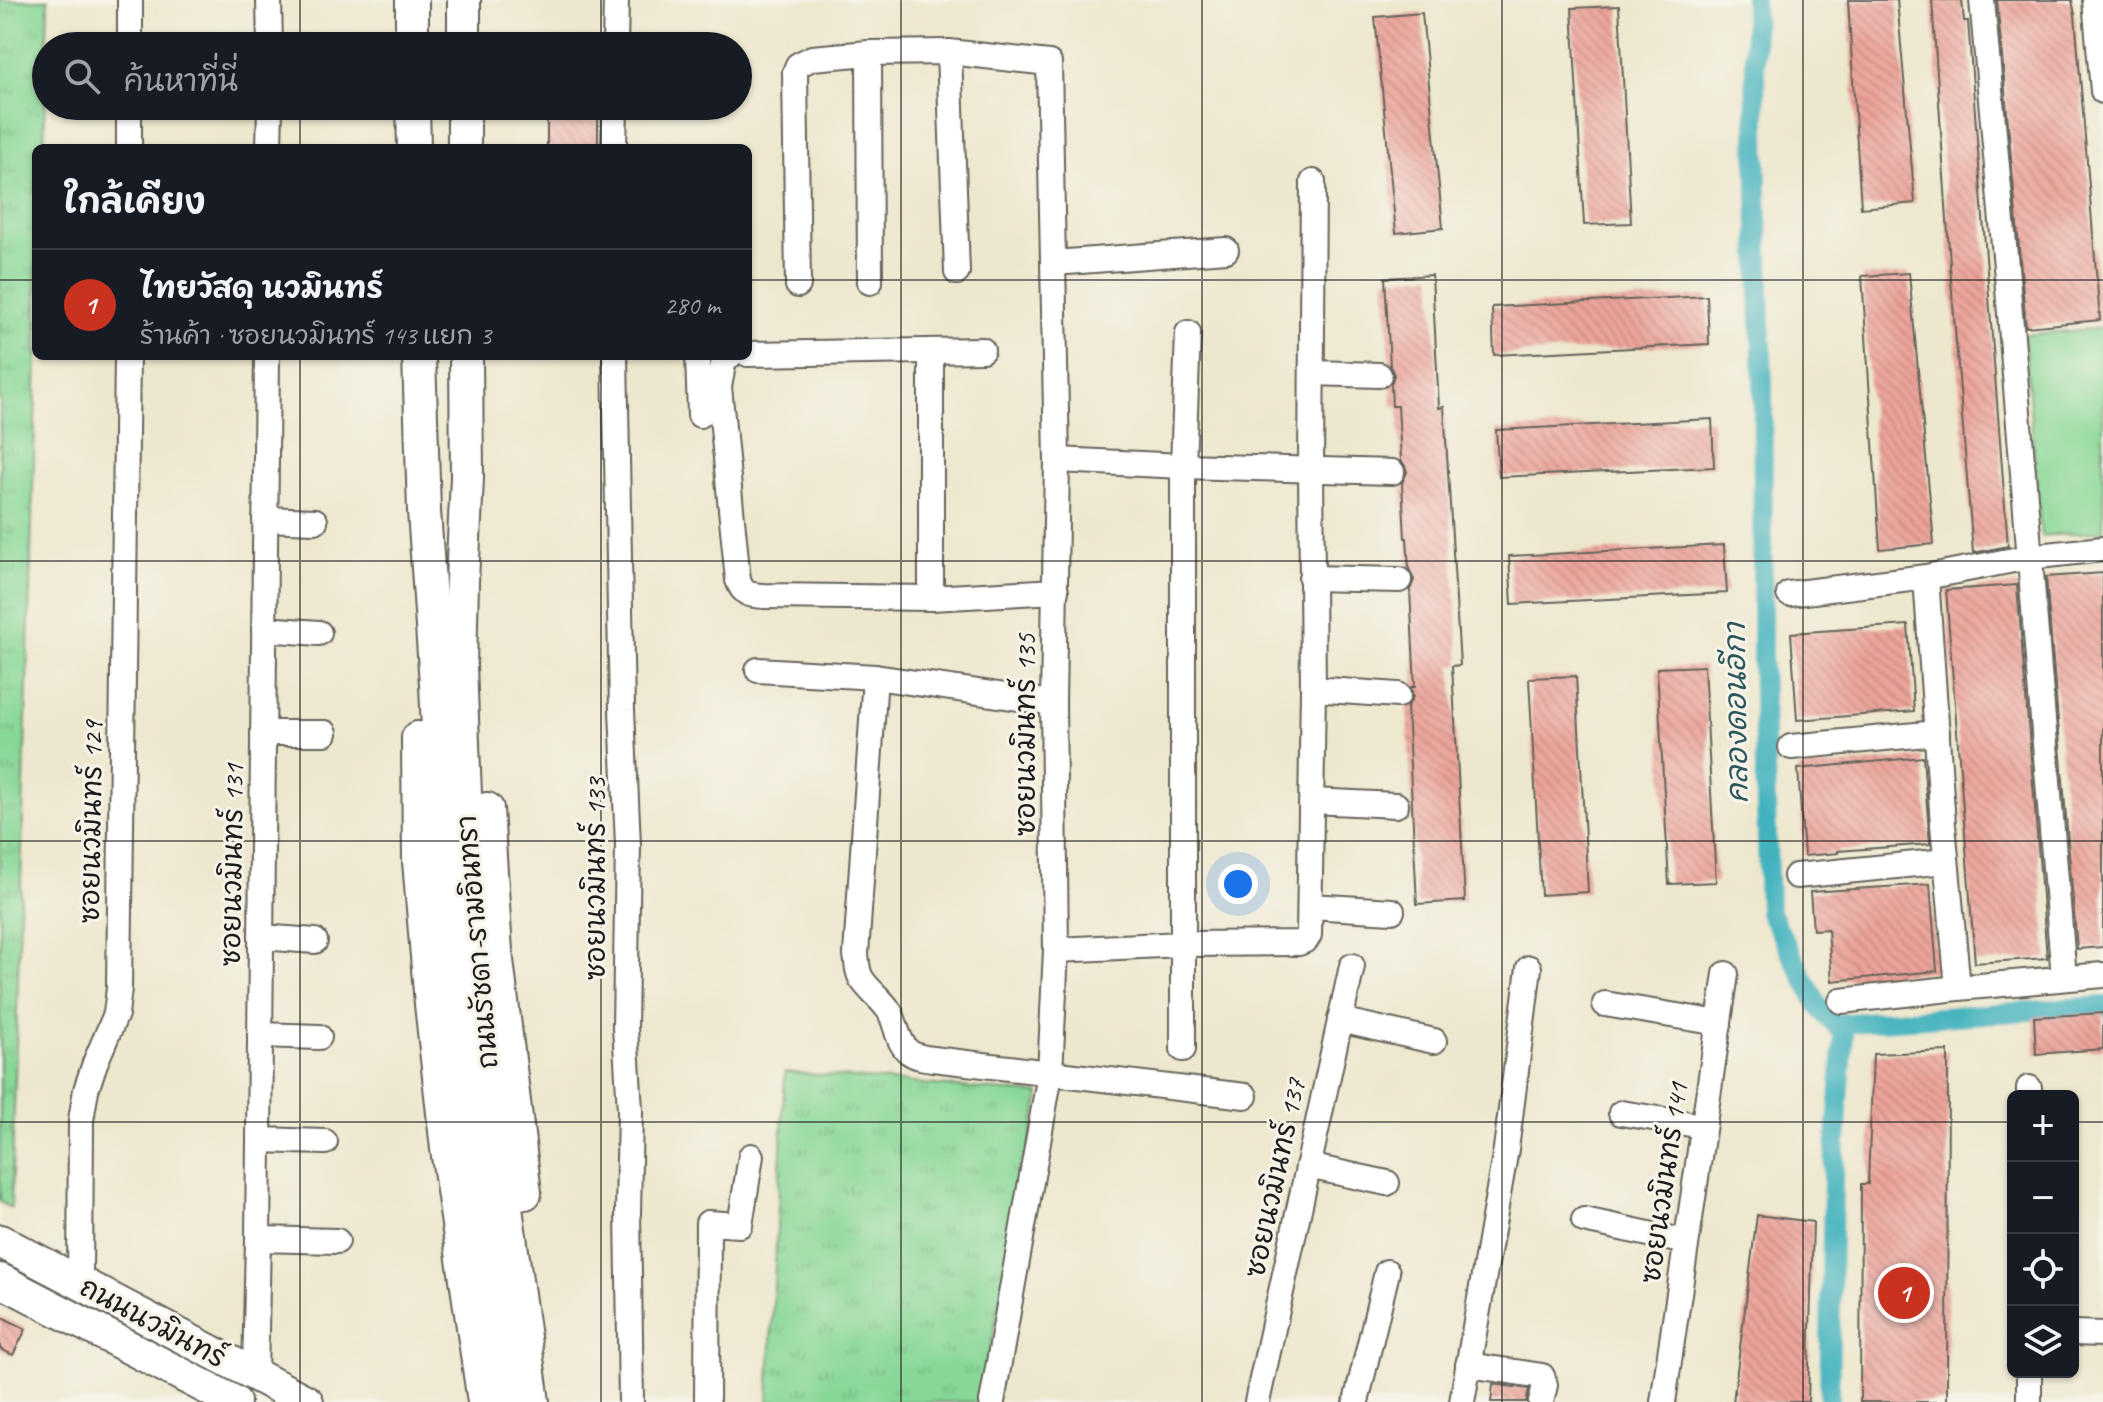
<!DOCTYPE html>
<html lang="th">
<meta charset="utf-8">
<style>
:root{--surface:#171b24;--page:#20242c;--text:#f1f3f6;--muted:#9ea1a6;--line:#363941;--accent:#c8321e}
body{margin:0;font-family:Caveat,"Playpen Sans Thai",sans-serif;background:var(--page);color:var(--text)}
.controls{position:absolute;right:24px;bottom:24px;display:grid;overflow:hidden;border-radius:12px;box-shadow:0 2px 6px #0004}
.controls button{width:72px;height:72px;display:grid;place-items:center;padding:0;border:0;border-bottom:2px solid var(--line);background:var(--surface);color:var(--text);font:40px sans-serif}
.you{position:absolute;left:1238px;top:884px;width:28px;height:28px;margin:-20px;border:6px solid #fff;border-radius:50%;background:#1a73e8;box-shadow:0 0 0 12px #1a73e833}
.badge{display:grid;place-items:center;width:52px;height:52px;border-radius:50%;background:var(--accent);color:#fff;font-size:26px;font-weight:700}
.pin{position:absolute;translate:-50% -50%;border:4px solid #fff;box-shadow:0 2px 8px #0006}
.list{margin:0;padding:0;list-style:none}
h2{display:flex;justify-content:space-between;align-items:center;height:104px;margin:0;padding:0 32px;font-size:34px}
h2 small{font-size:26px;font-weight:400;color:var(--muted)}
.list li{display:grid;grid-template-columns:52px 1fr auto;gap:24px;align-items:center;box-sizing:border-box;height:112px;padding:0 32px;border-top:2px solid var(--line)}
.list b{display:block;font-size:30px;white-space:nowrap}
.list p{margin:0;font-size:26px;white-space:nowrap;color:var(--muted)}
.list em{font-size:26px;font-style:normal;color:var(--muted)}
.icon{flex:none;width:44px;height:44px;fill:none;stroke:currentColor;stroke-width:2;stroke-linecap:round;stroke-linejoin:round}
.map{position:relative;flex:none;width:2103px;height:1402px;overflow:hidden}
.search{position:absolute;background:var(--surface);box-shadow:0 2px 6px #0004;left:32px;top:32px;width:720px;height:88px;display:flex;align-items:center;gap:20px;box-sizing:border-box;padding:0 28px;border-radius:44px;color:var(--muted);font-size:30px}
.panel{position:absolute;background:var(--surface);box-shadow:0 2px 6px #0004;left:32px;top:144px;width:720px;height:216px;border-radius:12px}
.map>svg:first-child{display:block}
</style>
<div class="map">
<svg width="2103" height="1402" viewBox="0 0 2103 1402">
<defs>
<pattern id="grass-tufts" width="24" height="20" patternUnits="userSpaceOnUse" patternTransform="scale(2)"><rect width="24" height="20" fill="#87d796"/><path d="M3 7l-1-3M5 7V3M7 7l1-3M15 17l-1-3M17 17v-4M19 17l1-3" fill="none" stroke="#74b881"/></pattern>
<pattern id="building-back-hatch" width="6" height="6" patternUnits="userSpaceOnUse" patternTransform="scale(2)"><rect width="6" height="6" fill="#eba39a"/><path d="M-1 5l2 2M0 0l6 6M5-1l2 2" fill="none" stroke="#c98c84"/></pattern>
</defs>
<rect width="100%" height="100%" fill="#f7f3e8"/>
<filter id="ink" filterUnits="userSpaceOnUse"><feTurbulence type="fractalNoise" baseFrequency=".0125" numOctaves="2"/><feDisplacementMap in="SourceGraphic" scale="16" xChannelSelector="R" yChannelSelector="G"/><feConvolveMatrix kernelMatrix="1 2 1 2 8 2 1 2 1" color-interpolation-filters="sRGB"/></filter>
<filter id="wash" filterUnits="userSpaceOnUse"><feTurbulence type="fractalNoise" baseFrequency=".006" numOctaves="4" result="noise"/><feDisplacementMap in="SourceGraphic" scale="32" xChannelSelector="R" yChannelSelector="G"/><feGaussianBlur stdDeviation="1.8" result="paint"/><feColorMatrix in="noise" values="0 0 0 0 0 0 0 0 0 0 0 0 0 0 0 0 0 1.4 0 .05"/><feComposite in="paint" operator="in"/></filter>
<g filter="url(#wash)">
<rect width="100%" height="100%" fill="#ede7cd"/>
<!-- grass -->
<g fill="url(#grass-tufts)" stroke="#527a59" stroke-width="2">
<path d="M 0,0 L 48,0 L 44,148 L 36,148 L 37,356 L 11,1208 L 0,1202 Z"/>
<path d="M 785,1072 L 1040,1094 L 980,1402 L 768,1402 Z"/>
</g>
<!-- park -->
<path fill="#87d796" stroke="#527a59" stroke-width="2" d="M 2103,328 L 2103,531 L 2041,536 L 2024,335 Z"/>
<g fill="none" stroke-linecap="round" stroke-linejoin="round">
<!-- canal -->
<g stroke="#43b2be" stroke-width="20">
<path d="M 1754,0 L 1757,195 L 1763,385 L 1762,660 L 1769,911 L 1819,1007 L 1844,1034 L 1833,1179 L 1829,1402"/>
<path d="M 1835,1024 L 2103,1006"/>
</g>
</g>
<g id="blocks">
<!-- building -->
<g fill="url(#building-back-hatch)">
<path d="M 1848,0 L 1897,0 L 1915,203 L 1861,208 Z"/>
<path d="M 1932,0 L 1962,0 L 1964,21 L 1968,21 L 2008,546 L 1973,553 L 1951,279 Z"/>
<path d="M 1997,0 L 2072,0 L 2075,15 L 2100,320 L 2026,327 Z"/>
<path d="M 1619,6 L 1631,223 L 1584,225 L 1572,8 Z"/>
<path d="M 1422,13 L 1443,228 L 1396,233 L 1375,17 Z"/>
<rect x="547" y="106" width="51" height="42"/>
<path d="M 1909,273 L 1934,544 L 1880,549 L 1862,276 Z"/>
<path d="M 1432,275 L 1439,408 L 1444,407 L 1460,665 L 1452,666 L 1465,901 L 1417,904 L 1407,707 L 1413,697 L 1411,687 L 1415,687 L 1410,590 L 1414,580 L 1409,569 L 1407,538 L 1405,538 L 1402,483 L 1407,472 L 1405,466 L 1401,460 L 1398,406 L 1392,406 L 1391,384 L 1394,375 L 1390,366 L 1385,278 Z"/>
<path d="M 1707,296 L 1709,344 L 1494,355 L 1492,307 Z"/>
<path d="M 1712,419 L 1714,467 L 1499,477 L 1496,430 Z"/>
<path d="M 1724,545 L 1727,593 L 1512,604 L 1509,556 Z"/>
<path d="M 2103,573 L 2103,947 L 2077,949 L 2046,577 Z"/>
<path d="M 2017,585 L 2047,958 L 1975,963 L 1946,590 Z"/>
<path d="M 1908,625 L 1914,711 L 1797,720 L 1791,633 Z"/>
<path d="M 1704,666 L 1716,882 L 1669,884 L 1657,668 Z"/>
<path d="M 1576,676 L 1588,892 L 1541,895 L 1529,678 Z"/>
<path d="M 1923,757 L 1930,844 L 1838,851 L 1838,853 L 1804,856 L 1798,769 Z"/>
<path d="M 1930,884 L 1937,971 L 1832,981 L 1828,929 L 1813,930 L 1810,892 Z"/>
<path d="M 2103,1013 L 2103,1049 L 2036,1054 L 2034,1017 Z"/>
<path d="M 1948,1051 L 1947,1402 L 1860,1402 L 1861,1184 L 1868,1184 L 1873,1054 Z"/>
<path d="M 1757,1215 L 1813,1222 L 1808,1402 L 1733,1402 Z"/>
<path d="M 0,1316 L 26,1329 L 13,1355 L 0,1349 Z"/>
<path d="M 1493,1384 L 1529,1389 L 1526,1402 L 1491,1402 Z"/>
</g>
</g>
</g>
<g filter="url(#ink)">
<use href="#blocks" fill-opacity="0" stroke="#65635a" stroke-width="2"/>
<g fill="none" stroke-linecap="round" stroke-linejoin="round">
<!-- minor casing -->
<g stroke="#65635a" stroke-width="28">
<g id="minor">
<path d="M 269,0 L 270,46"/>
<path d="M 1982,0 L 2008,289 L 2064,978"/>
<path d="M 2095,0 L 2103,91"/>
<path d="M 130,46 L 130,0"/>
<path d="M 615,46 L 616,0"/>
<path d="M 949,52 L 957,272"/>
<path d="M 869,53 L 870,282"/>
<path d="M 129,148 L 129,106"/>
<path d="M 269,148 L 270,106"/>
<path d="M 614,148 L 615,106"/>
<path d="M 1054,263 L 1226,250"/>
<path d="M 798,285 L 795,72 L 798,65 L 812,58 L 869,53 L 949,52 L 1049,63 L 1057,460 L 1053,703 L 1056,950 L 1050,1074 L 992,1402"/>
<path d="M 931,352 L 931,598"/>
<path d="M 748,354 L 982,350"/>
<path d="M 615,356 L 622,710 L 628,845 L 625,1027 L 630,1110 L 628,1213 L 631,1402"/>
<path d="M 698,356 L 700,415"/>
<path d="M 730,356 L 724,360 L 719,387 L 738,580 C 743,595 750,595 764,596 L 931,598 L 1056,591"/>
<path d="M 1312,373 L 1379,375"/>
<path d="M 1057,460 L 1183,466 L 1392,472"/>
<path d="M 265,519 L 315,521"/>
<path d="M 1926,577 L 1943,825 L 1958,988"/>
<path d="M 1311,578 L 1399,580"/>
<path d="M 1789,594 L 1926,577 L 2029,557 L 2103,549"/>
<path d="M 264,629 L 319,633"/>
<path d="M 758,670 L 875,677 L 1053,703"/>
<path d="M 875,677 L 856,954 C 857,962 857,971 861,978 C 869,991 882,999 890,1012 C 897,1025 897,1042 909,1052 C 916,1057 924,1058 933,1059 L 1245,1096"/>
<path d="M 1313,689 L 1398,695"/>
<path d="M 263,733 L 325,733"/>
<path d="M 1791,747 L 1937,733"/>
<path d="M 1312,801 L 1396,805"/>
<path d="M 1796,876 L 1946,861"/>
<path d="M 1310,906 L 1392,911"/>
<path d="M 261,937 L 315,941"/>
<path d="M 1056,950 L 1183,944 L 1299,943 L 1306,940 L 1309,935 L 1313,689 L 1311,469 L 1313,182"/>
<path d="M 1841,1001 L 1958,988 L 2103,975"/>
<path d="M 1605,1004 L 1719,1023"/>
<path d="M 1340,1020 L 1434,1041"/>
<path d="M 260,1035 L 319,1037"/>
<path d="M 1183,1049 L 1183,466 L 1188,333"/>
<path d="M 2029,1096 L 2029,1088"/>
<path d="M 1621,1113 L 1703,1126"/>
<path d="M 259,1140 L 325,1142"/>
<path d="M 1308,1166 L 1387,1183"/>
<path d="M 1584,1220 L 1686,1242"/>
<path d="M 258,1239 L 337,1241"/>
<path d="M 80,1284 L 81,1120 L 86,1090 L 95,1063 L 116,1014 L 119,988 L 127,356"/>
<path d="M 2073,1333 L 2103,1334"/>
<path d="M 1468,1365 L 1542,1376 L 1545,1385 L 1541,1402"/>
<path d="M 2029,1372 L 2029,1402"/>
<path d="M 255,1375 L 258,1239 L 267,356"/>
<path d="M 707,1402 L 708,1223 L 740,1225 L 751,1156"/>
<path d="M 1257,1402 L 1352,966"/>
<path d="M 1356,1402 L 1387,1272"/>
<path d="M 1462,1402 L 1506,1149 L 1529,968"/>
<path d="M 1663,1402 L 1726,974"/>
</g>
</g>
<!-- major casing -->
<g stroke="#65635a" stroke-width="36">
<g id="major">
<path d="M 412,0 L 412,46"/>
<path d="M 464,0 L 464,46"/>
<path d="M 413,106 L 414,148"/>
<path d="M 464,106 L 464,148"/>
<path d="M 419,356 L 424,511 L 436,684 L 444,869 L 456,1007 L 464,1101 L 508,1402"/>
<path d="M 466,356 L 467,478 L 462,581 L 460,666 L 468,873 L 478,1007 L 533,1402"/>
<path d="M 418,738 L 419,861 L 431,1004 L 447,1149 L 484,1402"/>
<path d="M 487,809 L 496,952 L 525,1193"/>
<path d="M 0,1241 L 307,1402"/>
<path d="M 0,1280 L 234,1402"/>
</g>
</g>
<!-- minor -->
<use href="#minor" stroke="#fff" stroke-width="24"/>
<!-- major -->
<use href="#major" stroke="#fff" stroke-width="32"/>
</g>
</g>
<!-- grid -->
<path fill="none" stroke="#1c1c1c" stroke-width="2" stroke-opacity="0.55" d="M 300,0 L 300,46M 601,0 L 601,46M 901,0 L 901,1402M 1202,0 L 1202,1402M 1502,0 L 1502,1402M 1803,0 L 1803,1402M 300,106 L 300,148M 601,106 L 601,148M 0,280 L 36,280M 748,280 L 2103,280M 300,356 L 300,1402M 601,356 L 601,1402M 0,561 L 2103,561M 0,841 L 2103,841M 0,1122 L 2013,1122M 2073,1122 L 2103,1122"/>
<g text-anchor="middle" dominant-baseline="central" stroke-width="6" stroke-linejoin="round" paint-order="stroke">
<!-- street labels -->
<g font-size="28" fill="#1c1c1c" stroke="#f7f3e8">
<text transform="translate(1025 735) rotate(-90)">ซอยนวมินทร์ 135</text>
<text transform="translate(91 822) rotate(-89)">ซอยนวมินทร์ 129</text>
<text transform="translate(232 865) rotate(-89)">ซอยนวมินทร์ 131</text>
<text transform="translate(595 879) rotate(-90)">ซอยนวมินทร์ 133</text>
<text transform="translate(477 942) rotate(-95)">ถนนรัชดา-รามอินทรา</text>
<text transform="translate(1275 1178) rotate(-78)">ซอยนวมินทร์ 137</text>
<text transform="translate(1664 1183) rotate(-82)">ซอยนวมินทร์ 141</text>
<text transform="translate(153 1322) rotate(28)">ถนนนวมินทร์</text>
</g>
<!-- water labels -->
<g font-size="30" font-style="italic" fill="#2c585d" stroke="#f7f3e8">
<text transform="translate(1736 713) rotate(-91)">คลองดอนอีกา</text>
</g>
</g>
</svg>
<div class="controls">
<button>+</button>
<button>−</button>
<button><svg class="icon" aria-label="locate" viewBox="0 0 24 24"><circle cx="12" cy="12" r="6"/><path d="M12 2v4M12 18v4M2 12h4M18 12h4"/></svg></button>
<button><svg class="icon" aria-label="layers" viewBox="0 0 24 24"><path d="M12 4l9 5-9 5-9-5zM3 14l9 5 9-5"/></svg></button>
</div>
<div class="you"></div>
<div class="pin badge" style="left:1904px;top:1293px">1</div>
<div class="search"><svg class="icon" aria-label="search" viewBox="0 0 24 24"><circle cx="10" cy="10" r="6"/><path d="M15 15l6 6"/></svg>ค้นหาที่นี่</div>
<section class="panel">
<h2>ใกล้เคียง<small></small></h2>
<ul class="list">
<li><span class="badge">1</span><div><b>ไทยวัสดุ นวมินทร์</b><p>ร้านค้า · ซอยนวมินทร์ 143 แยก 3</p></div><em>280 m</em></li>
</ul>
</section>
</div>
